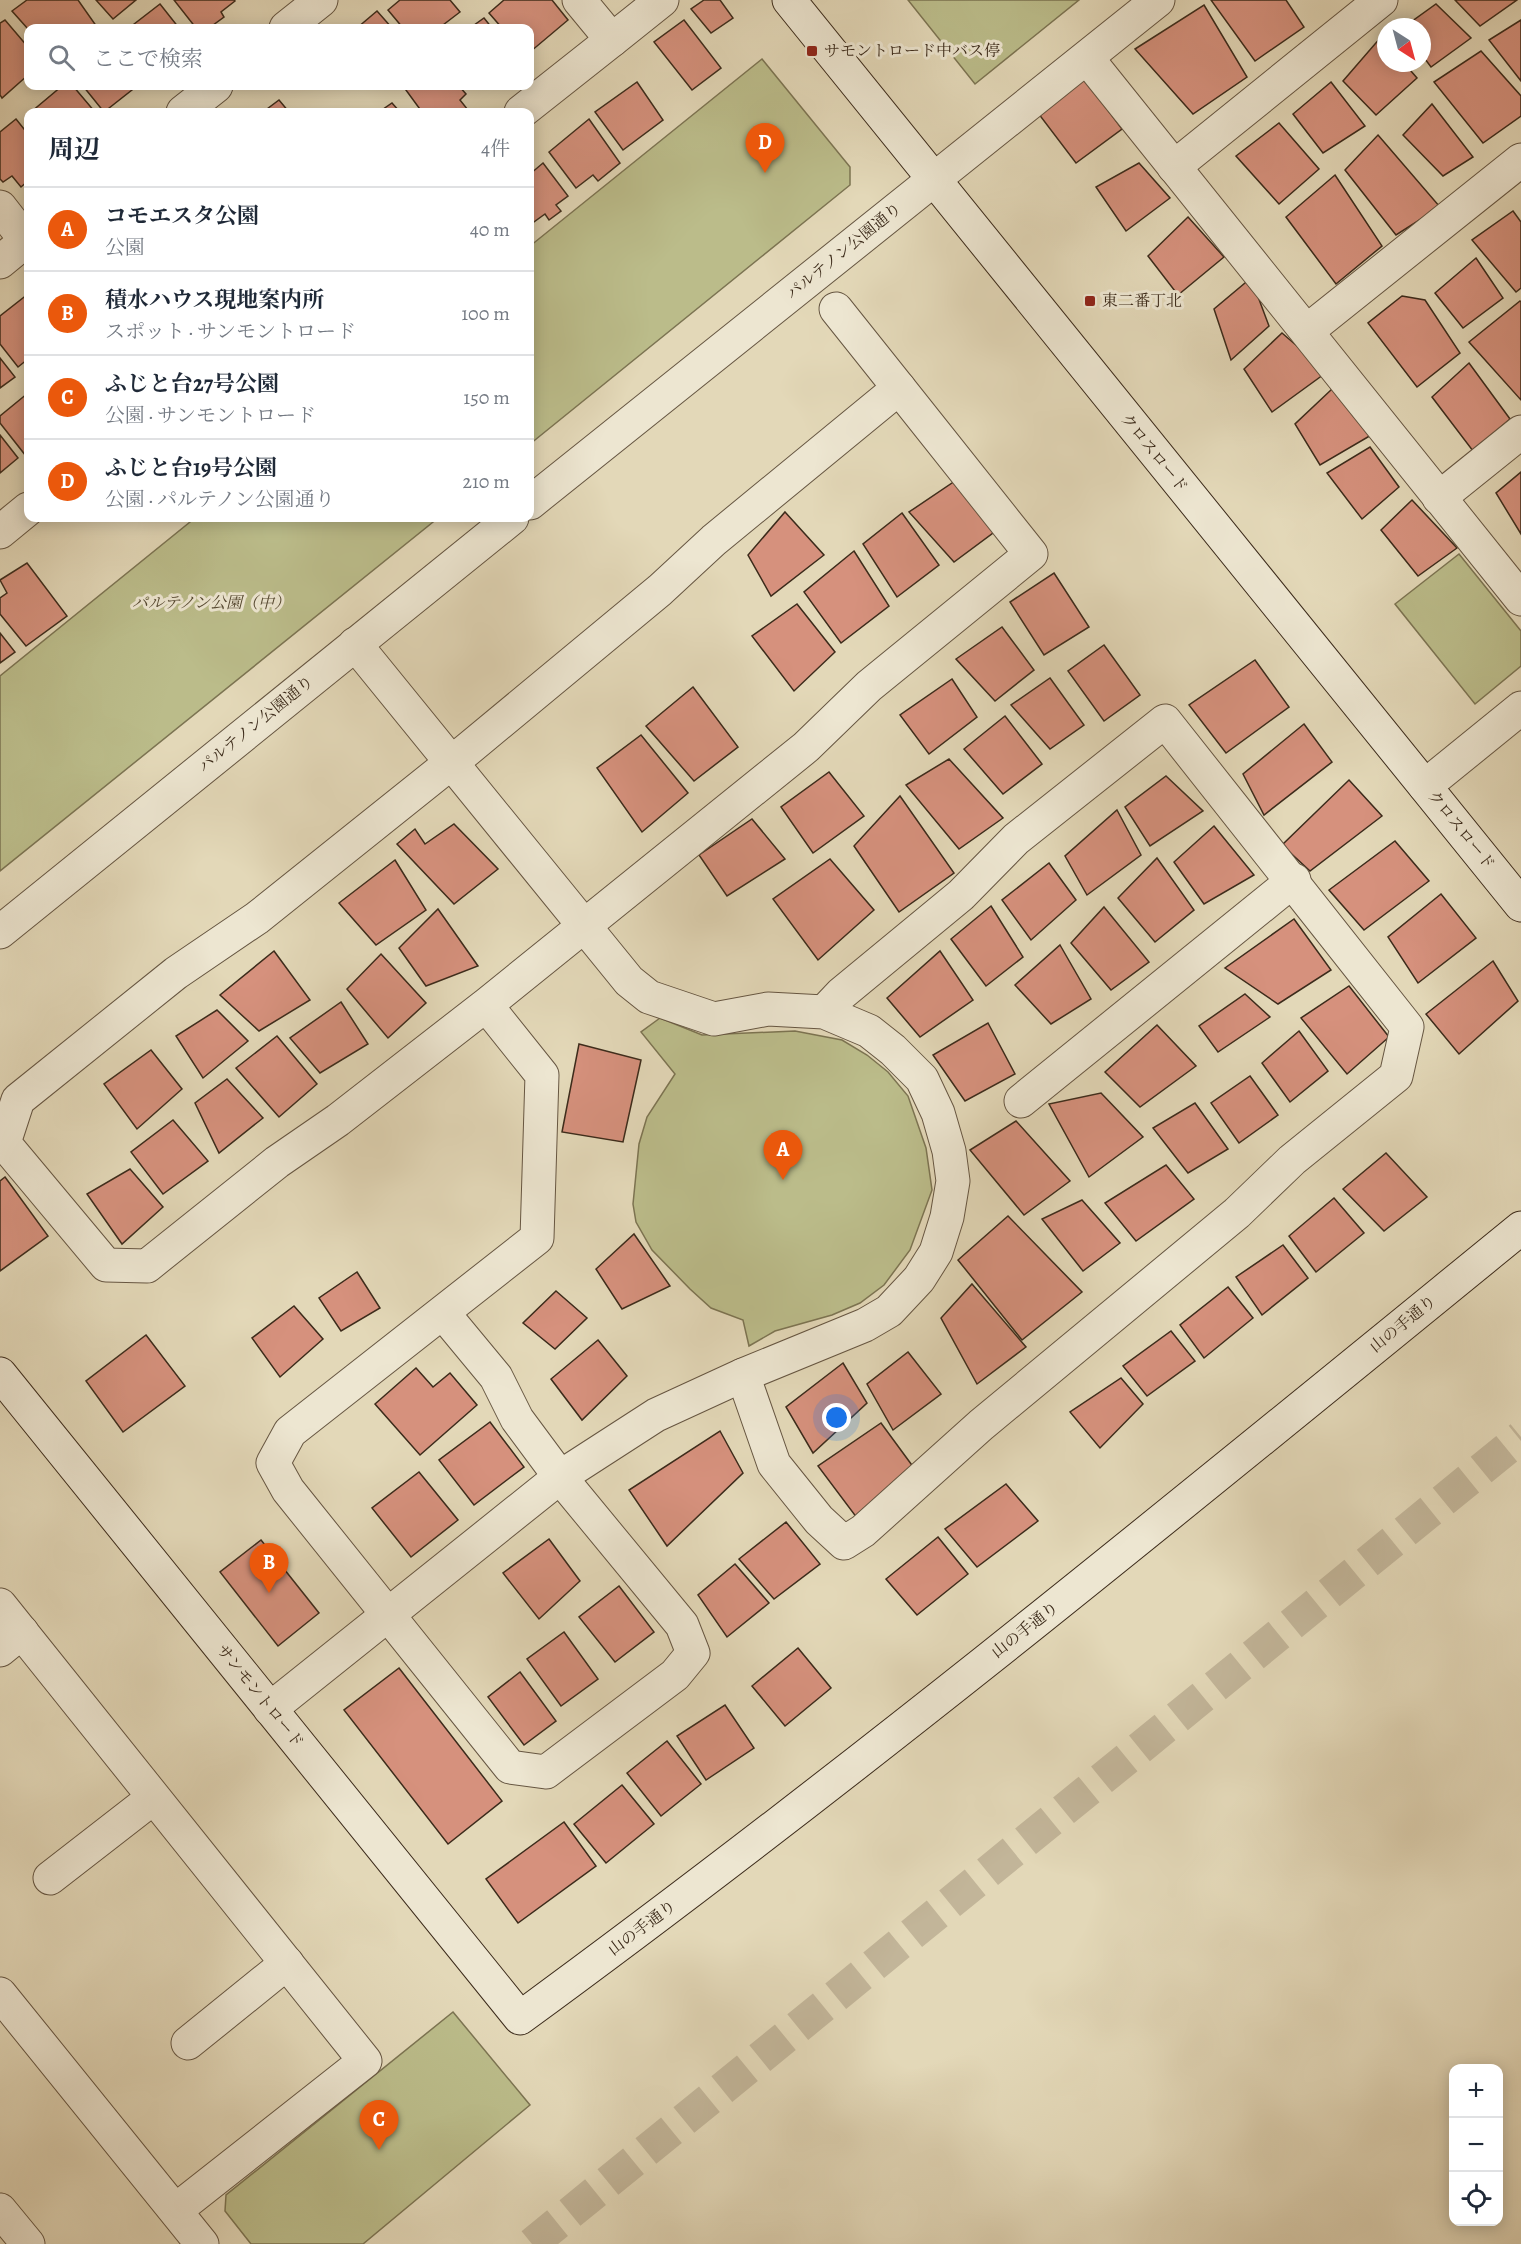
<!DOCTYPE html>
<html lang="ja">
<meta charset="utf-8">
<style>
:root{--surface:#fff;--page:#f6f6f7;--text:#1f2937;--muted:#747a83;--line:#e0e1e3;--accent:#ea580c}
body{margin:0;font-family:Alegreya,"Noto Serif JP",serif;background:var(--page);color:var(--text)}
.controls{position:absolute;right:18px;bottom:18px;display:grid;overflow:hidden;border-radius:12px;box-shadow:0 3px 15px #0003}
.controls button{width:54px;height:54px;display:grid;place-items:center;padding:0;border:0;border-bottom:2px solid var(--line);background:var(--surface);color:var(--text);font:30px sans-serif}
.compass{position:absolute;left:1377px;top:18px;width:54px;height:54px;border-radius:50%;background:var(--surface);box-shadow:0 3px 15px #0003;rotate:144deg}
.you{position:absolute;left:837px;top:1418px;width:21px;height:21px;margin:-15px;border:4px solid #fff;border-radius:50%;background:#1a73e8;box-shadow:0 0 0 9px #1a73e833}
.badge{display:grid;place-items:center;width:39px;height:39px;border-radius:50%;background:var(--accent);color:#fff;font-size:20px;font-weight:700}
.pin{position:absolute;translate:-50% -50px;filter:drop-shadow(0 2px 3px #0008)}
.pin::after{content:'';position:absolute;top:32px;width:21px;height:18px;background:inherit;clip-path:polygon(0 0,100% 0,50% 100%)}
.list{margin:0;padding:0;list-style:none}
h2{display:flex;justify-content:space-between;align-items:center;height:78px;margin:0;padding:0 24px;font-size:26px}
h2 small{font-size:20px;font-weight:400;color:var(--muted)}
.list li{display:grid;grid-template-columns:39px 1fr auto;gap:18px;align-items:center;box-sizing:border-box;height:84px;padding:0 24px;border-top:2px solid var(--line)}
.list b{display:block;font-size:22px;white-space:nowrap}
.list p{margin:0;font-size:20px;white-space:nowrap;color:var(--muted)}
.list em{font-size:20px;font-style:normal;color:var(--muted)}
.icon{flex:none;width:33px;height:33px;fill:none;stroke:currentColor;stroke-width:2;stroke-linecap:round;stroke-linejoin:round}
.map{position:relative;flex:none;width:1521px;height:2244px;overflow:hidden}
.search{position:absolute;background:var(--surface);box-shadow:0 3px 15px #0003;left:24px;top:24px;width:510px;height:66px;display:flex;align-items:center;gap:15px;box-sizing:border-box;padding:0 21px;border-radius:12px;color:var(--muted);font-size:22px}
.panel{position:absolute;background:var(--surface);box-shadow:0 3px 15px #0003;left:24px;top:108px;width:510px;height:414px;border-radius:12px}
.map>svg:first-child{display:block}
</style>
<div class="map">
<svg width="1521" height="2244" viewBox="0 0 1521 2244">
<rect width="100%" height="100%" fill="#e3d8b8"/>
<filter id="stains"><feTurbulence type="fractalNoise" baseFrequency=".00333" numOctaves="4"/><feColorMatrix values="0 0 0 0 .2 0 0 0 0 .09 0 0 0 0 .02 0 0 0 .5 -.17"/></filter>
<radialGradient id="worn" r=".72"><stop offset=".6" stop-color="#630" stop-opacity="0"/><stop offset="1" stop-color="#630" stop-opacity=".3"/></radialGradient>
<!-- green -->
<g fill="#bbbc8a" stroke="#7c7452" stroke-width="1.5">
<path d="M 908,0 L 1079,0 L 975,84 Z"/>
<path d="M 762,59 L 850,167 L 850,185 L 530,444 L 530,246 Z"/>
<path d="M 195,518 L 438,518 L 0,871 L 0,676 Z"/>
<path d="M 1459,554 L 1521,631 L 1521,666 L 1475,704 L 1395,604 Z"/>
<path d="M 660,1018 L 702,1035 L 795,1031 L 842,1040 L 867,1055 L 888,1072 L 908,1096 L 926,1148 L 932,1190 L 910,1250 L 884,1285 L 860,1303 L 832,1315 L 775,1331 L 749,1346 L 743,1320 L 711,1308 L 690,1289 L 652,1250 L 636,1222 L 633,1204 L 639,1144 L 647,1117 L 675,1074 L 641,1032 Z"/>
<path d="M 453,2012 L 530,2105 L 363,2244 L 251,2244 L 225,2211 L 226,2195 Z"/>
</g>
<!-- building -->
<g fill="#d6917d" stroke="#3c2b1b" stroke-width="1.5">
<path d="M 27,0 L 78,0 L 97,27 L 28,29 L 12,11 Z"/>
<path d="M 96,0 L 136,0 L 113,19 Z"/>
<path d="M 174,0 L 234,0 L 235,1 L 221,12 L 224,17 L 209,28 L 196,28 Z"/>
<path d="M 400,0 L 450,0 L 460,12 L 439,28 L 403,28 L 388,10 Z"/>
<path d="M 504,0 L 552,0 L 568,20 L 530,52 L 530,28 L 502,28 L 489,13 Z"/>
<path d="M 704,0 L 720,0 L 733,18 L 711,33 L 691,9 Z"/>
<path d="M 1211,0 L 1286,0 L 1304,27 L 1255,61 Z"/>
<path d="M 1455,0 L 1517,0 L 1480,26 Z"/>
<path d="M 160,4 L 179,28 L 129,28 Z"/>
<path d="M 1436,4 L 1471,38 L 1431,67 L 1422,55 L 1422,27 L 1404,27 Z"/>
<path d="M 1204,5 L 1247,77 L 1193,114 L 1135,49 Z"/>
<path d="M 377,11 L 392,28 L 357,28 Z"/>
<path d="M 484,18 L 492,28 L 470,28 Z"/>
<path d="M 5,20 L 28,47 L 28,75 L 2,98 L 0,95 L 0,23 Z"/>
<path d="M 684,20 L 721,68 L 692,90 L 654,42 Z"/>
<path d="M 1521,20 L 1521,81 L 1489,40 Z"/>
<path d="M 1381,37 L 1386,42 L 1386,63 L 1404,63 L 1417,78 L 1376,115 L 1343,81 Z"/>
<path d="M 1481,51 L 1521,96 L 1521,116 L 1483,143 L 1434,82 Z"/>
<path d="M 1085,79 L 1122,129 L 1076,163 L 1038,113 Z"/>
<path d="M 637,82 L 663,120 L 623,150 L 595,112 Z"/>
<path d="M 1331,82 L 1365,126 L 1323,153 L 1293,114 Z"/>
<path d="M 62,86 L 73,86 L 95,112 L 31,112 Z"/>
<path d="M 83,86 L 137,86 L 104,112 Z"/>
<path d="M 403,86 L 459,86 L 466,94 L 460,100 L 468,110 L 465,112 L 422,112 Z"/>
<path d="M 279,100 L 289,112 L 263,112 Z"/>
<path d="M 392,103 L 400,112 L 379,112 Z"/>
<path d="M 1432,104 L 1473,157 L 1443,176 L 1403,135 Z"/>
<path d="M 16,119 L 28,134 L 28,181 L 21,187 L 12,176 L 3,182 L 0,179 L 0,132 Z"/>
<path d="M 589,119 L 620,163 L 598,181 L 593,175 L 576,188 L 549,152 Z"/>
<path d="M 1279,123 L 1319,169 L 1279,204 L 1236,156 Z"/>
<path d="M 1378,135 L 1440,207 L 1396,235 L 1345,170 Z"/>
<path d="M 543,163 L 568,196 L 556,205 L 561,211 L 549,220 L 545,214 L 531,224 L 530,174 Z"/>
<path d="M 1139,163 L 1170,198 L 1126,231 L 1096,187 Z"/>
<path d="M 1335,175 L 1382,246 L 1336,284 L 1286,217 Z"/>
<path d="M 1513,211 L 1521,222 L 1521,288 L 1516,292 L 1472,240 Z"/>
<path d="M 1188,217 L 1224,257 L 1178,295 L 1148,256 Z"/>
<path d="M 1476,258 L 1503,298 L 1463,328 L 1435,293 Z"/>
<path d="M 1251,278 L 1269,326 L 1231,360 L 1214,309 Z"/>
<path d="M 28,294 L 28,359 L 18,367 L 0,344 L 0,316 Z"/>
<path d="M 1402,296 L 1425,300 L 1460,353 L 1417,387 L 1368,323 Z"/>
<path d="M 1520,301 L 1521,302 L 1521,400 L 1469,342 Z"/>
<path d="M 1282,333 L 1327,372 L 1272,412 L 1244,369 Z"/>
<path d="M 0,358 L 15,377 L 0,388 Z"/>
<path d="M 1469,363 L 1510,419 L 1473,451 L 1432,397 Z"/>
<path d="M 1332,389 L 1373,434 L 1320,465 L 1295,424 Z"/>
<path d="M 28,393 L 28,454 L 26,456 L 0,423 L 0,416 Z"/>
<path d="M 0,435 L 18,458 L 0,473 Z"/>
<path d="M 1370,447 L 1399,487 L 1362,519 L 1327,473 Z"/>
<path d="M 1521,472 L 1521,534 L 1496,493 Z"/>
<path d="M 958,479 L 997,530 L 954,562 L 909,512 Z"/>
<path d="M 1412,500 L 1457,548 L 1418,576 L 1381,530 Z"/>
<path d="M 785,512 L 824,555 L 771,596 L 748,555 Z"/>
<path d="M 902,513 L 939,565 L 897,597 L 863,544 Z"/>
<path d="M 854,551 L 889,606 L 841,643 L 804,592 Z"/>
<path d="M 27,563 L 67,616 L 26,646 L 0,614 L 0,598 L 7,593 L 0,580 Z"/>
<path d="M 1054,573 L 1089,627 L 1044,655 L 1010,602 Z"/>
<path d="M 797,604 L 835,652 L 794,691 L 752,636 Z"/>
<path d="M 1002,627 L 1034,670 L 995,701 L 956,659 Z"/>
<path d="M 0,633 L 15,652 L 0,663 Z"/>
<path d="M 1104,645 L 1140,695 L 1104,721 L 1068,671 Z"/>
<path d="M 1255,660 L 1289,707 L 1226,753 L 1189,705 Z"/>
<path d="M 1050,678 L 1084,725 L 1050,749 L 1011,705 Z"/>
<path d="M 952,679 L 977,717 L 929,754 L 900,715 Z"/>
<path d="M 693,687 L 738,747 L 694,781 L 646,726 Z"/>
<path d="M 1005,716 L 1042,764 L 1003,794 L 964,749 Z"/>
<path d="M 1304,724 L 1332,762 L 1264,815 L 1243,774 Z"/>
<path d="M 641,735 L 688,793 L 642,832 L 597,768 Z"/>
<path d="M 949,759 L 1003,818 L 959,849 L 906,785 Z"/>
<path d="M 829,772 L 864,816 L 813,853 L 781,807 Z"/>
<path d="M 1166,776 L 1203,811 L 1150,846 L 1125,807 Z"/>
<path d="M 1349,780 L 1382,816 L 1310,871 L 1282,845 Z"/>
<path d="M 900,796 L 954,873 L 899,912 L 854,846 Z"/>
<path d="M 1117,810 L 1141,855 L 1087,895 L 1065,856 Z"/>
<path d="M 752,819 L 785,859 L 727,896 L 699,855 Z"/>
<path d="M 454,824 L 498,869 L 454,904 L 397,844 L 415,829 L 425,844 Z"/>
<path d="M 1214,826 L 1254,875 L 1204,904 L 1174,862 Z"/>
<path d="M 1395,841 L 1429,881 L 1364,930 L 1329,890 Z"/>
<path d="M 1157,858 L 1194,910 L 1155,942 L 1118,898 Z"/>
<path d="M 830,859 L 874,910 L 818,960 L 773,899 Z"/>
<path d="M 395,860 L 426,910 L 376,945 L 339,903 Z"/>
<path d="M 1049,863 L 1076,900 L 1031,940 L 1002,900 Z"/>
<path d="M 1441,894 L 1476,938 L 1418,983 L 1388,937 Z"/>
<path d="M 991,906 L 1023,957 L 986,986 L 951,939 Z"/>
<path d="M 1104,907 L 1149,962 L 1111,990 L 1071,943 Z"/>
<path d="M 438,909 L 478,966 L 426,986 L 399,948 Z"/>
<path d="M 1294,919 L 1331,970 L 1278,1004 L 1225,968 Z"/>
<path d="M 1060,945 L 1091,999 L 1051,1024 L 1015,985 Z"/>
<path d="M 274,951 L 310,1000 L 259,1031 L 220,995 Z"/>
<path d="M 940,951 L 973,1000 L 920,1037 L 887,998 Z"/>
<path d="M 381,954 L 426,1003 L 388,1038 L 347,989 Z"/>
<path d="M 1493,961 L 1518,1001 L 1459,1054 L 1426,1014 Z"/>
<path d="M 1349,986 L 1389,1037 L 1347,1074 L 1301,1018 Z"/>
<path d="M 1245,994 L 1270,1017 L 1218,1052 L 1199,1026 Z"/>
<path d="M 341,1002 L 368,1044 L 320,1073 L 290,1038 Z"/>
<path d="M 217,1010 L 248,1041 L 203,1078 L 176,1036 Z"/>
<path d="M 988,1023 L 1015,1074 L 965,1101 L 933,1055 Z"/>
<path d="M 1157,1025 L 1196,1066 L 1140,1107 L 1105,1072 Z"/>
<path d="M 1299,1031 L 1328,1071 L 1290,1102 L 1262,1063 Z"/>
<path d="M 277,1036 L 317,1084 L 279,1117 L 236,1068 Z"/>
<path d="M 579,1044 L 641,1060 L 623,1142 L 562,1132 Z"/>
<path d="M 151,1050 L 182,1089 L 137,1129 L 104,1084 Z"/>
<path d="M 1250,1076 L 1278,1115 L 1239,1143 L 1211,1103 Z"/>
<path d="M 227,1079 L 263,1118 L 219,1153 L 195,1103 Z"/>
<path d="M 1101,1093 L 1143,1137 L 1089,1177 L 1049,1104 Z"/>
<path d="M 1195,1103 L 1228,1149 L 1188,1173 L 1153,1128 Z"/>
<path d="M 173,1120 L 208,1161 L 163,1194 L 131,1152 Z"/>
<path d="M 1016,1121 L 1070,1181 L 1024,1215 L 970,1150 Z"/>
<path d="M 1386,1153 L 1427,1197 L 1384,1231 L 1343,1189 Z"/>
<path d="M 1166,1165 L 1194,1199 L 1136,1241 L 1105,1203 Z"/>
<path d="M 130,1169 L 163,1207 L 122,1244 L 87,1194 Z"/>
<path d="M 5,1177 L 48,1236 L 0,1271 L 0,1181 Z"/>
<path d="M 1334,1198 L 1364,1233 L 1316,1272 L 1289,1236 Z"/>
<path d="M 1082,1200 L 1120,1243 L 1083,1271 L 1042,1219 Z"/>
<path d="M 1008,1216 L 1082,1292 L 1022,1340 L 958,1260 Z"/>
<path d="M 634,1234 L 670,1286 L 622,1309 L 596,1269 Z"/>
<path d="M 1283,1245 L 1308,1278 L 1262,1315 L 1236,1277 Z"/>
<path d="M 357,1272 L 380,1308 L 341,1331 L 319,1298 Z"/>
<path d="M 972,1284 L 1026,1347 L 977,1384 L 941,1318 Z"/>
<path d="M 1228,1287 L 1253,1318 L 1204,1358 L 1180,1325 Z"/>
<path d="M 556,1291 L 587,1318 L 555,1349 L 523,1323 Z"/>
<path d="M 294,1306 L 323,1339 L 280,1377 L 252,1338 Z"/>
<path d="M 1171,1331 L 1195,1361 L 1147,1396 L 1123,1366 Z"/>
<path d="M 146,1335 L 185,1386 L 123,1432 L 86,1381 Z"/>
<path d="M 598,1340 L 627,1376 L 582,1420 L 551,1379 Z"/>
<path d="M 908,1352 L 941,1394 L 893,1430 L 867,1384 Z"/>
<path d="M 843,1363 L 867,1403 L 813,1453 L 786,1407 Z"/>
<path d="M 416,1368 L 433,1387 L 450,1373 L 477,1405 L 420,1455 L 375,1404 Z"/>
<path d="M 1121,1378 L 1143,1404 L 1100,1448 L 1070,1412 Z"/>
<path d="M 490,1422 L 524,1467 L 474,1505 L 439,1460 Z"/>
<path d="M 881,1423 L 914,1468 L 857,1518 L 818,1466 Z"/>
<path d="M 720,1431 L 743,1473 L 667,1546 L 629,1490 Z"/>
<path d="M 419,1472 L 458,1520 L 411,1557 L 372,1508 Z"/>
<path d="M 1006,1484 L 1038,1521 L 977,1567 L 945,1529 Z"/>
<path d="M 786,1522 L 820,1564 L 774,1599 L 739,1559 Z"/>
<path d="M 938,1537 L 968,1574 L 917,1615 L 886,1579 Z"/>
<path d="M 549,1539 L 580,1581 L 539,1619 L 503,1573 Z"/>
<path d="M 261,1540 L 319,1613 L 278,1646 L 220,1572 Z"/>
<path d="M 735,1564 L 769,1603 L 727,1637 L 698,1595 Z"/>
<path d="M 619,1586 L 654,1632 L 615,1662 L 579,1617 Z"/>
<path d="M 564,1632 L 598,1679 L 561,1706 L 527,1659 Z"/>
<path d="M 798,1648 L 831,1688 L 785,1726 L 752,1686 Z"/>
<path d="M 399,1668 L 502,1801 L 448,1844 L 344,1710 Z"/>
<path d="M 520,1672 L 556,1721 L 524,1745 L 488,1697 Z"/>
<path d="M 725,1705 L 754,1748 L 706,1780 L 677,1736 Z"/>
<path d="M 667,1741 L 701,1784 L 661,1816 L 627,1773 Z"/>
<path d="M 622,1785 L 654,1824 L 606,1863 L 574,1824 Z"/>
<path d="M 564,1822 L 596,1866 L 518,1923 L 486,1879 Z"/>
</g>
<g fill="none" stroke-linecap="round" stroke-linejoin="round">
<!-- highway-tunnel -->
<path stroke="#c2b599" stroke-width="33" stroke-dasharray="33 16" stroke-linecap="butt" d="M 532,2244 L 1521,1437"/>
<!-- street casing -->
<g stroke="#665642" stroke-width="35">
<g id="street">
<path d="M 286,28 L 321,0"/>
<path d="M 612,40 L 662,0"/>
<path d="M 1087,58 L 1521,599"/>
<path d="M 183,112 L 216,86"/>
<path d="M 521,112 L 612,40 L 579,0"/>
<path d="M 1174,167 L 1381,0"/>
<path d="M 0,207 L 28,243"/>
<path d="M 0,262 L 28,239"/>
<path d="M 836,309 L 899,388"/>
<path d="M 1307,331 L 1521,160"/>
<path d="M 1439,498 L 1521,432"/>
<path d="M 530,503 L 1158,0"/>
<path d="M 0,532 L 28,509"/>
<path d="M 1425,786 L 1521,708"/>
<path d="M 0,932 L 512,518"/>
<path d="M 1021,1101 L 1294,880"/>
<path d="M 443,1313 L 496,1377 L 517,1419 L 560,1477 L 682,1625 L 693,1653 L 675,1675 L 546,1772 L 510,1767 L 288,1490 L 273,1463 L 290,1432 L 537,1238 L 542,1075 L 486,1005 L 806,747 L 869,686 L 1031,554 L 899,388 L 714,540 L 660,590 L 467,750 L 257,918 L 176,973 L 18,1100 L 4,1143 L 106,1265 L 147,1266 L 277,1162 L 338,1120 L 486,1005"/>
<path d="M 743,1375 L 774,1464 L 819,1520 L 844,1543 L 863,1531 L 981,1425 L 1237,1213 L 1292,1160 L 1396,1076 L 1407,1027 L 1165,721 L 1016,839 L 961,895 L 841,994 L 824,1012"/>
<path d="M 0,1605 L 365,2061 L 176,2210"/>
<path d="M 0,1650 L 22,1632"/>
<path d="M 270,1709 L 560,1477 L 656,1415 L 743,1375 L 865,1325 L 889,1311 L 919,1279 L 936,1252 L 947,1217 L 953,1181 L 949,1151 L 938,1113 L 922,1079 L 893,1050 L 869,1031 L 824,1012 L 768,1009 L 714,1019 L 649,997 L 629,981 L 355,644"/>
<path d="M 50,1878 L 153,1798"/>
<path d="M 0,1994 L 202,2244"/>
<path d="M 188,2043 L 287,1963"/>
<path d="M 0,2210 L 28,2244"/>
</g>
</g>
<!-- secondary casing -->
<g stroke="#3c2b1b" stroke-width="35">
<g id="secondary">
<path d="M 789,0 L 1521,905"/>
<path d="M 0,1374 L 520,2018 C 863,1767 1191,1497 1521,1228"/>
</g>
</g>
<!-- street -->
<use href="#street" stroke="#ede6d1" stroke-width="33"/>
<!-- secondary -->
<use href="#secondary" stroke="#ede6d1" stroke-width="33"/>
</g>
<!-- markers -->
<g fill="#8f2418" stroke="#ede6d1" stroke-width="2">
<rect x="806" y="45" width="12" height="12" rx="3"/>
<rect x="1084" y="295" width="12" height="12" rx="3"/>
</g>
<g text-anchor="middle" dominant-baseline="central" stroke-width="6" stroke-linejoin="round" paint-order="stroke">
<!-- poi labels -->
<g font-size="16" fill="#3c2b1b" stroke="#ede6d1" text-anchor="start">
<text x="824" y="51">サモントロード中バス停</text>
<text x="1102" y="301">東二番丁北</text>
</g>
<!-- street labels -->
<g font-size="16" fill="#3c2b1b" stroke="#ede6d1">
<text transform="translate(844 251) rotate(-39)">パルテノン公園通り</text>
<text transform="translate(1154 453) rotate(51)">クロスロード</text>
<text transform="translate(256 724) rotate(-39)">パルテノン公園通り</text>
<text transform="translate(1461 830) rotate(51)">クロスロード</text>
<text transform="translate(1403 1324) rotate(-39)">山の手通り</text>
<text transform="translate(1025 1630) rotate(-38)">山の手通り</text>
<text transform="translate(260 1696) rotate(51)">サンモントロード</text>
<text transform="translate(642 1928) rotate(-37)">山の手通り</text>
</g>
<!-- park labels -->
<g font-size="16" font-style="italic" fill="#554831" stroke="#ede6d1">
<text x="211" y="603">パルテノン公園（中）</text>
</g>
</g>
<rect width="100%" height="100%" filter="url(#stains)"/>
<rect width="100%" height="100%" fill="url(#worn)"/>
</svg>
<div class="controls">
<button>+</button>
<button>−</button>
<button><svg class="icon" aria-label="locate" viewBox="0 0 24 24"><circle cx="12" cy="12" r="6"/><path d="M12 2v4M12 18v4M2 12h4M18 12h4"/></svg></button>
</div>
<svg class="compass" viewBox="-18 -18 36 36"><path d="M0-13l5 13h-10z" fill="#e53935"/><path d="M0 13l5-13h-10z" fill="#747a83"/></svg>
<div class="you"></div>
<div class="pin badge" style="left:783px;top:1180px">A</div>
<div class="pin badge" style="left:269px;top:1593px">B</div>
<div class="pin badge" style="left:379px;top:2150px">C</div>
<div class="pin badge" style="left:765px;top:173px">D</div>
<div class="search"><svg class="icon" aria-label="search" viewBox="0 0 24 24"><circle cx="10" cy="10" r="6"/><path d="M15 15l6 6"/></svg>ここで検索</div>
<section class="panel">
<h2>周辺<small>4件</small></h2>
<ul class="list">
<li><span class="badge">A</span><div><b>コモエスタ公園</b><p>公園</p></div><em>40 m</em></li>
<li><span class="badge">B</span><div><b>積水ハウス現地案内所</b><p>スポット · サンモントロード</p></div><em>100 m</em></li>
<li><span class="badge">C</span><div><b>ふじと台27号公園</b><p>公園 · サンモントロード</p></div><em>150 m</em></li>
<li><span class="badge">D</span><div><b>ふじと台19号公園</b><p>公園 · パルテノン公園通り</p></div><em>210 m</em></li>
</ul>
</section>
</div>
